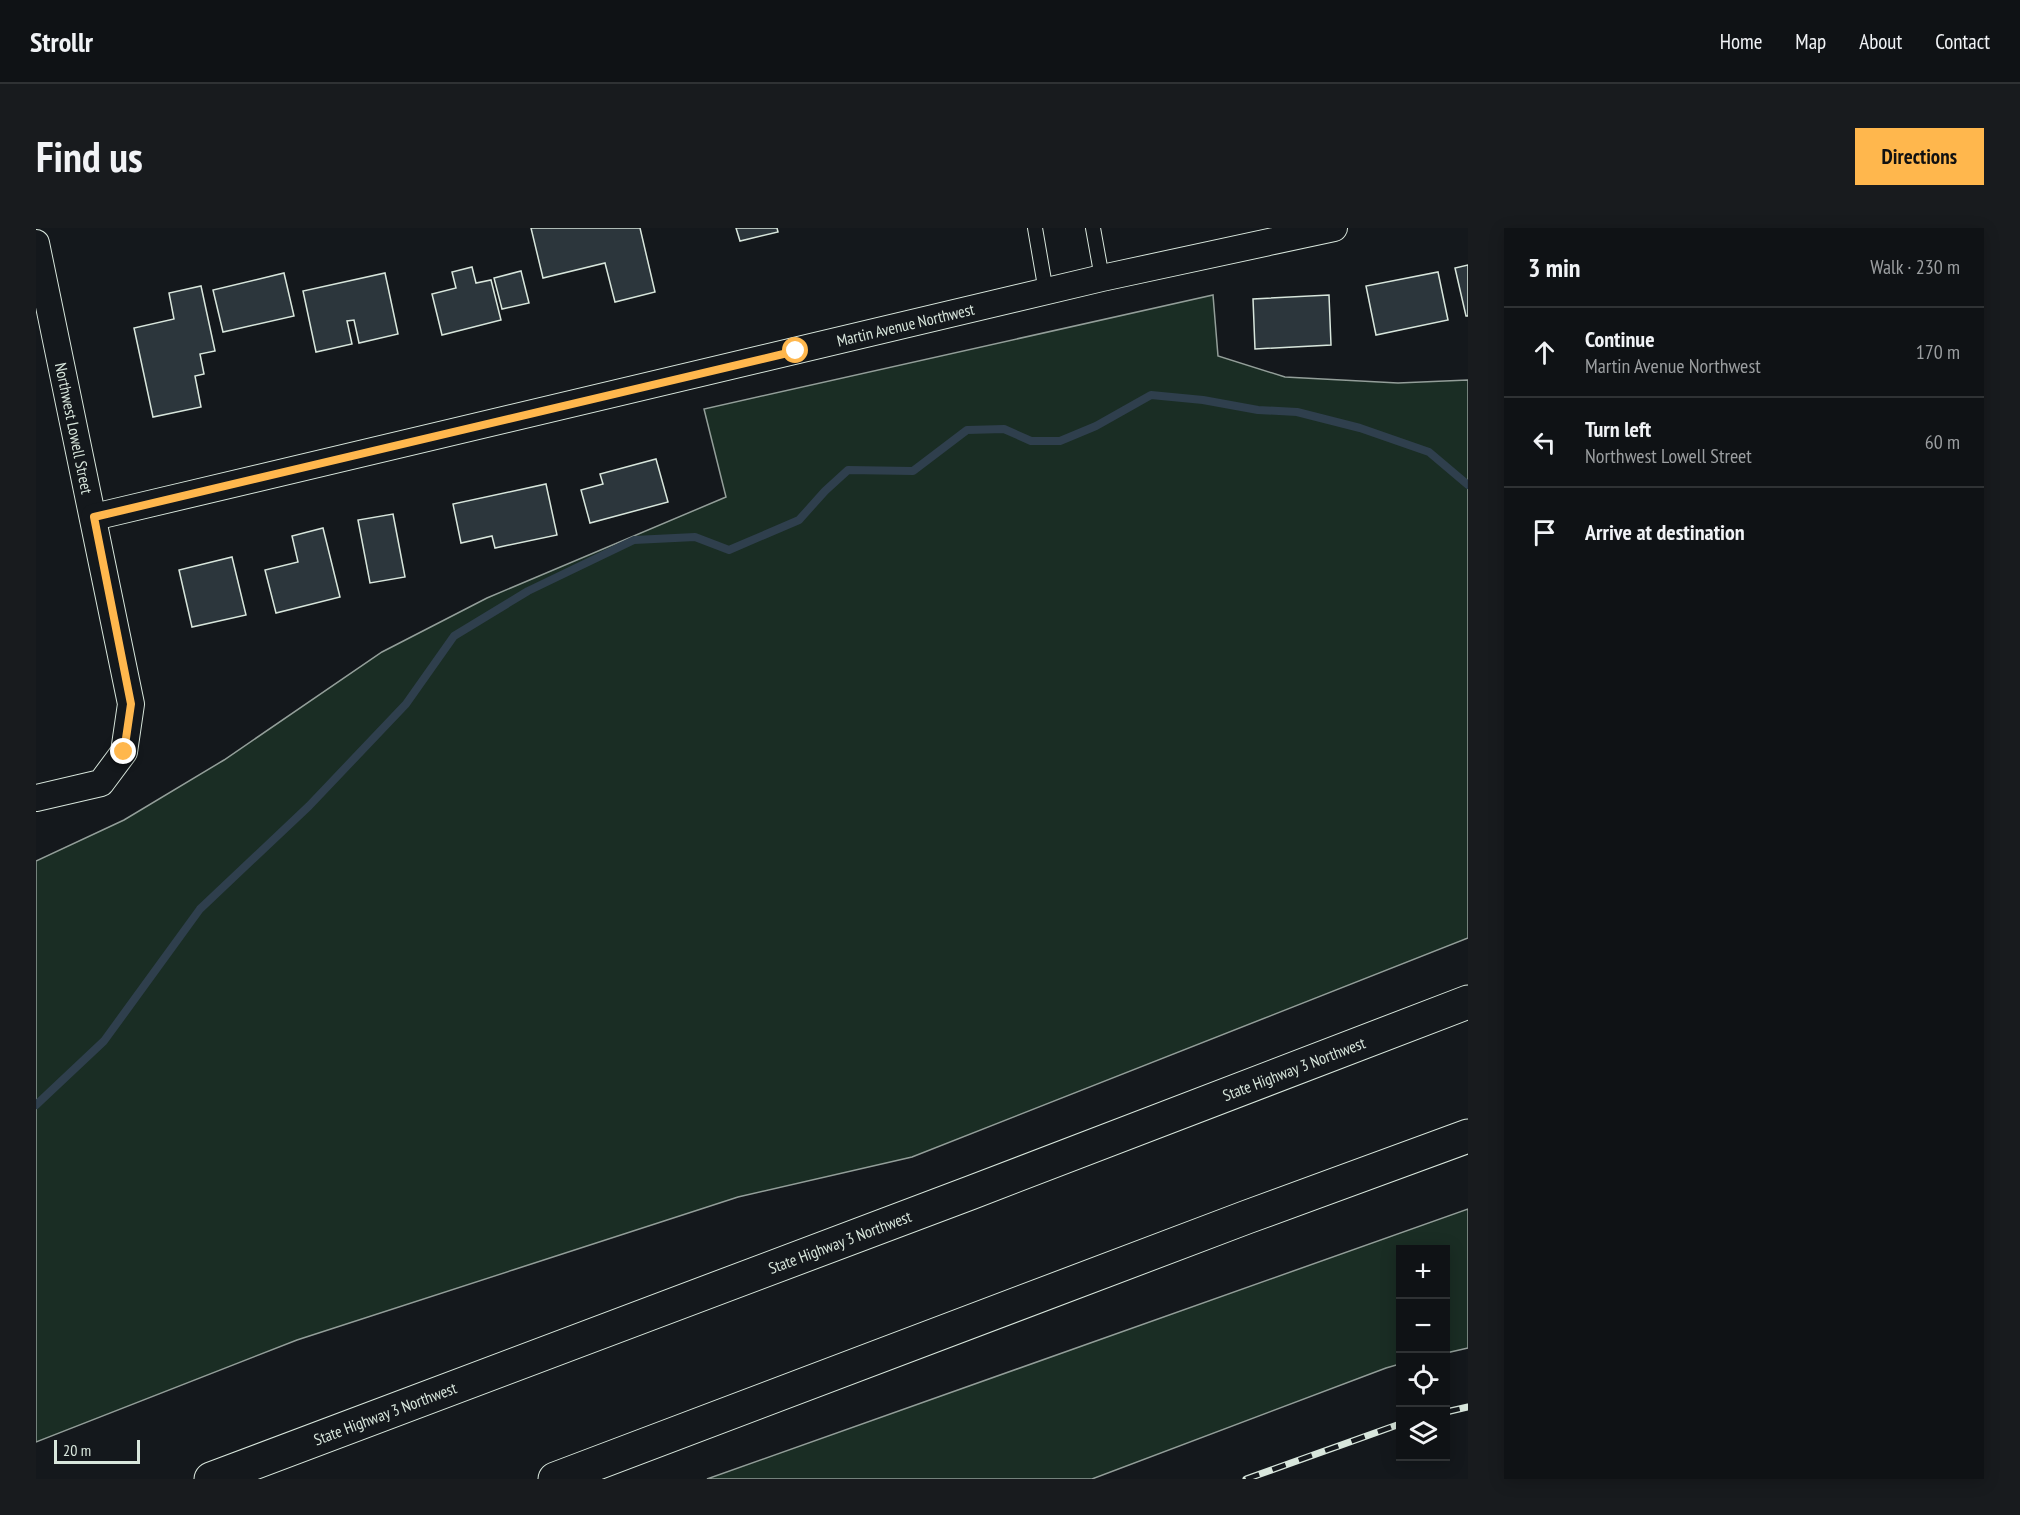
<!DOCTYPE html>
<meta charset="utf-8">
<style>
:root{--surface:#0f1215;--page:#181b1e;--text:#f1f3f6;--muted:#9b9ea0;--line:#2f3234;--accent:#ffb74d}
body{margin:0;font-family:"PT Sans Narrow",sans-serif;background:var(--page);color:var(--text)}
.controls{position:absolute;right:18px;bottom:18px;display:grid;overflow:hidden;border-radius:0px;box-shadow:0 3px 15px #0003}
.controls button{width:54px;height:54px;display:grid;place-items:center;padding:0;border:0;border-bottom:2px solid var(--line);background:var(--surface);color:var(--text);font:30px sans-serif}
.scale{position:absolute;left:18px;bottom:15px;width:86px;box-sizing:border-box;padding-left:6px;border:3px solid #d8e6dc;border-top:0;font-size:16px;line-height:21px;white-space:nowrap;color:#d8e6dc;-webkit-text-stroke:4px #14181c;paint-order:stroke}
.stop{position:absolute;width:18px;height:18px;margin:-14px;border:4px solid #ffb74d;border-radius:50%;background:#fff}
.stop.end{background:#ffb74d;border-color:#fff;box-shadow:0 2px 6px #0008}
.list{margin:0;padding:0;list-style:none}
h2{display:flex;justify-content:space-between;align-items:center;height:78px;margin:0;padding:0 24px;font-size:26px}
h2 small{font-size:20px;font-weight:400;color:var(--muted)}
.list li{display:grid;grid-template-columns:39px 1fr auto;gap:18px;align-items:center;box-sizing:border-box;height:90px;padding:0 24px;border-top:2px solid var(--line)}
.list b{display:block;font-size:22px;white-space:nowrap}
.list p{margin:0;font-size:20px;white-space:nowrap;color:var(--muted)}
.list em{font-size:20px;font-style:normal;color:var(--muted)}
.icon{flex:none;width:33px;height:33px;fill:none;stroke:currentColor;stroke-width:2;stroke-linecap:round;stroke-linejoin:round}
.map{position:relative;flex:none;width:1432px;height:1251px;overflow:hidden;border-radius:0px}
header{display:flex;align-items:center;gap:36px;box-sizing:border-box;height:84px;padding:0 30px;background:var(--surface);border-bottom:2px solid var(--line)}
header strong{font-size:28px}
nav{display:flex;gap:33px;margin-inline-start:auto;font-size:21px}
.intro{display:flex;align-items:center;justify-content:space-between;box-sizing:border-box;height:144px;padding:0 36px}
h1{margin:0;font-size:42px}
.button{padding:15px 27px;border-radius:0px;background:var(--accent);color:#111;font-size:21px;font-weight:700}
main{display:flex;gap:36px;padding:0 36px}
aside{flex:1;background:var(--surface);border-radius:0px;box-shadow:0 3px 15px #0003}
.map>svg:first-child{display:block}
</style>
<header>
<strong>Strollr</strong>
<nav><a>Home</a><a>Map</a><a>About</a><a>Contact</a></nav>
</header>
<div class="intro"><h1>Find us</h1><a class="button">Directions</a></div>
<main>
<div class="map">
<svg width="1432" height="1251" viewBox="0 0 1432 1251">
<rect width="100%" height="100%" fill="#14181c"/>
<!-- green -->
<g fill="#1a2d24" stroke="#939e99" stroke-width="1.5">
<path d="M 1177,67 L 1182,128 L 1249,149 L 1362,155 L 1432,152 L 1432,710 L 876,929 L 702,969 L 261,1112 L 0,1214 L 0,633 L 88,592 L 188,532 L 346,424 L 451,370 L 690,269 L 668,181 Z"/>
<path d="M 1432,981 L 1432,1120 L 1410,1125 L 1410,1022 L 1364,1022 L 1364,1136 L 1350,1140 L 1056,1251 L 671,1251 Z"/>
</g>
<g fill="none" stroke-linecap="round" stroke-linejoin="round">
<!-- stream -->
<path stroke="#2f3f4d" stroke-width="8" d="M 0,877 L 68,813 L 164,681 L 273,578 L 370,476 L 418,408 L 492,363 L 598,312 L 659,309 L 693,322 L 763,292 L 789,263 L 812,242 L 877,243 L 931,202 L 968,201 L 995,213 L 1024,213 L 1060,198 L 1115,167 L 1167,172 L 1222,182 L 1261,184 L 1324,200 L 1393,224 L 1432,257"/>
</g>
<!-- building -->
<g fill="#2c363c" stroke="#d8e6dc" stroke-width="1.5">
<path d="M 495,0 L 604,0 L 619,64 L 579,74 L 569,35 L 507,50 Z"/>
<path d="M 700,0 L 741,0 L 742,4 L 704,13 Z"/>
<path d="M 1432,37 L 1432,88 L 1430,88 L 1419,40 Z"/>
<path d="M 436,39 L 440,55 L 455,52 L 465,92 L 406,107 L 396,66 L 420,60 L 416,44 Z"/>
<path d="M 485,43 L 493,75 L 466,81 L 458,50 Z"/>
<path d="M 1402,44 L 1412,92 L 1340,107 L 1330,58 Z"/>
<path d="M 248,45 L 258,88 L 187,104 L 177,62 Z"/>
<path d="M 349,45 L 362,106 L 323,115 L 318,92 L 311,93 L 316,116 L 280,124 L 267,63 Z"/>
<path d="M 165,58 L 179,123 L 164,126 L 168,146 L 159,148 L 165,179 L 117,189 L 98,100 L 138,91 L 133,65 Z"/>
<path d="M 1293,67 L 1295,117 L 1219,121 L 1217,71 Z"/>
<path d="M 620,231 L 632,274 L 554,295 L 545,262 L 567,256 L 564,246 Z"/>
<path d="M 510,256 L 521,307 L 459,320 L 456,308 L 425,315 L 417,276 Z"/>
<path d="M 357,286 L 369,349 L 334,355 L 322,292 Z"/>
<path d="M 287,300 L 304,369 L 240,385 L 229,342 L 262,334 L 256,308 Z"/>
<path d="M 196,329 L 210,387 L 156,399 L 143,342 Z"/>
</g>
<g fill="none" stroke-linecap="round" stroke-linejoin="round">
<!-- service casing -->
<g stroke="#d8e6dc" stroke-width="16">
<g id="service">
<path d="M 999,0 L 1010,64"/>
<path d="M 1057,0 L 1066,50"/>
</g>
</g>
<!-- minor casing -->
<g stroke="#d8e6dc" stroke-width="28">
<g id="minor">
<path id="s1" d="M 0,15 L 95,476 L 88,524 L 65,555 L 0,570"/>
<path id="s2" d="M 58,289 L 1066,50 L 1298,0"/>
</g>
</g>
<!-- motorway casing -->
<g stroke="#d8e6dc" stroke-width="35">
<g id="motorway">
<path id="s3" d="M 175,1251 L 934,965 L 1432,774"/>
<path d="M 519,1251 L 1211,989 L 1432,908"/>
</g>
</g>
<!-- service -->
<use href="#service" stroke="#14181c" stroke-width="14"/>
<!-- minor -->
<use href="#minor" stroke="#14181c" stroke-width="26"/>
<!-- motorway -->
<use href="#motorway" stroke="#14181c" stroke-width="33"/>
<!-- rail casing -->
<g stroke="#d8e6dc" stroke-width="7">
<g id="rail">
<path d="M 1410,1184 L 1432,1179"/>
<path d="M 1210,1251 L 1364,1196"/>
</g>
</g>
<!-- rail -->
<use href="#rail" stroke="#14181c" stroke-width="4.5" stroke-dasharray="14" stroke-linecap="butt"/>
</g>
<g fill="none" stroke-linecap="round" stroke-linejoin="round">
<!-- route -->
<path stroke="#ffb74d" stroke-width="8" d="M 88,524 L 95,476 L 58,289 L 760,123"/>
</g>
<g text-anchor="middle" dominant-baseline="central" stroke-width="4.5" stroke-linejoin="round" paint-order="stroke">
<!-- street labels -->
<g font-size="16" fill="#d8e6dc" stroke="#14181c">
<text stroke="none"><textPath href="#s2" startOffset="834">Martin Avenue Northwest</textPath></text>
<text stroke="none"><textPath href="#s1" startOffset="189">Northwest Lowell Street</textPath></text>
<text stroke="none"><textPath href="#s3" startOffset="1158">State Highway 3 Northwest</textPath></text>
<text stroke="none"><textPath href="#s3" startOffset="672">State Highway 3 Northwest</textPath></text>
<text stroke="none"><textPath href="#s3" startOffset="186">State Highway 3 Northwest</textPath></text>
</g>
</g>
</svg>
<div class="controls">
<button>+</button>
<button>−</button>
<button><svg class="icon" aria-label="locate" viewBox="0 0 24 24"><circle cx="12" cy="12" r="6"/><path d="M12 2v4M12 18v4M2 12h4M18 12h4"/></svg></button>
<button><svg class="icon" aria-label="layers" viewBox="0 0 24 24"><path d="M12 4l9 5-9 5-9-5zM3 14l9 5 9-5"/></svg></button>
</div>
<div class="scale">20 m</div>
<div class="stop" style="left:760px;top:123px"></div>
<div class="stop end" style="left:88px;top:524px"></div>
</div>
<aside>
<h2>3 min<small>Walk · 230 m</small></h2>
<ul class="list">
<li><svg class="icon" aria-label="ahead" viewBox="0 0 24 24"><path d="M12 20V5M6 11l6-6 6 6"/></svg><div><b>Continue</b><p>Martin Avenue Northwest</p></div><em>170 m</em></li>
<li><svg class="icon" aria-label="left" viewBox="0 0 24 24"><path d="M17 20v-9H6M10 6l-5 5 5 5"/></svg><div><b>Turn left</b><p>Northwest Lowell Street</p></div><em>60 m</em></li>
<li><svg class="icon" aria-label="arrive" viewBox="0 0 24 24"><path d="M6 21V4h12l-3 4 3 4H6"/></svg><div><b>Arrive at destination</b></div></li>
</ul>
</aside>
</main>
